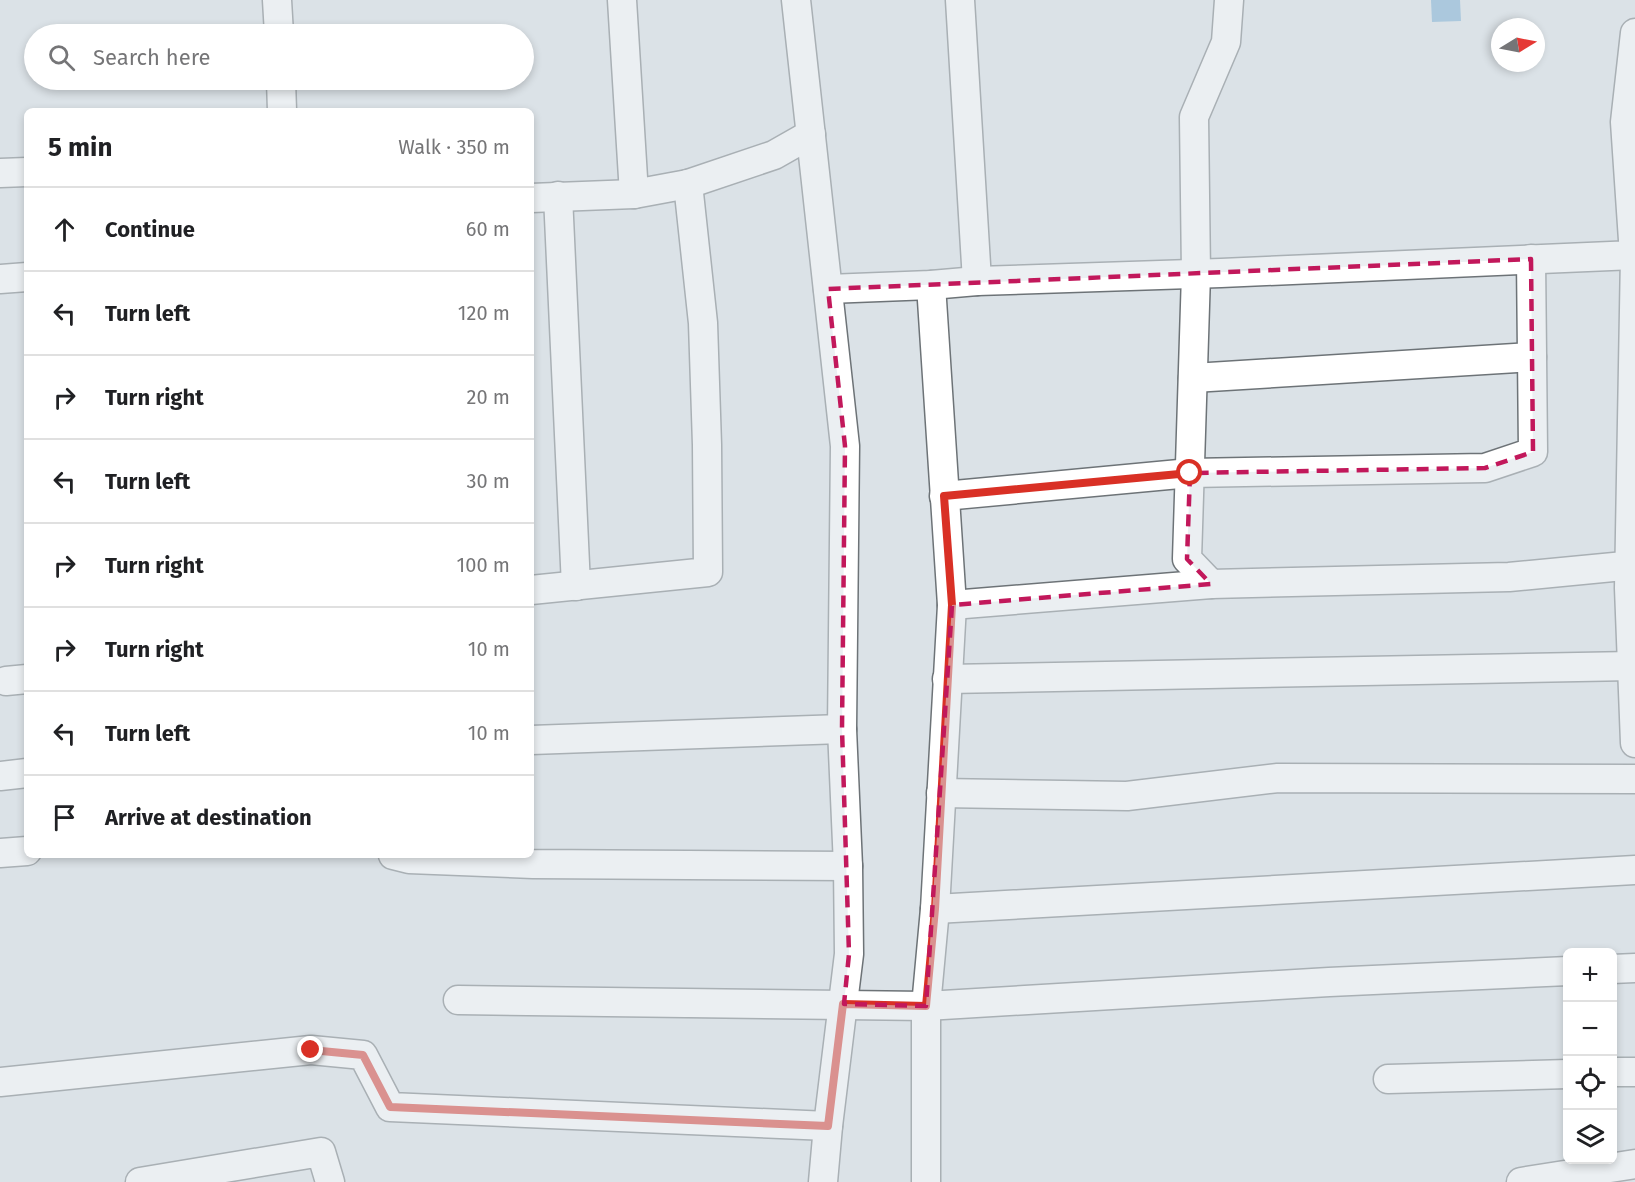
<!DOCTYPE html>
<meta charset="utf-8">
<style>
:root{--surface:#fff;--page:#f6f6f6;--text:#202124;--muted:#757577;--line:#e0e0e0}
body{margin:0;font-family:"Fira Sans",sans-serif;background:var(--page);color:var(--text)}
.controls{position:absolute;right:18px;bottom:18px;display:grid;overflow:hidden;border-radius:9px;box-shadow:0 3px 9px #0003}
.controls button{width:54px;height:54px;display:grid;place-items:center;padding:0;border:0;border-bottom:2px solid var(--line);background:var(--surface);color:var(--text);font:30px sans-serif}
.compass{position:absolute;left:1491px;top:18px;width:54px;height:54px;border-radius:50%;background:var(--surface);box-shadow:0 3px 9px #0003;rotate:80deg}
.stop{position:absolute;width:18px;height:18px;margin:-14px;border:4px solid #d93025;border-radius:50%;background:#fff}
.stop.end{background:#d93025;border-color:#fff;box-shadow:0 2px 6px #0008}
.list{margin:0;padding:0;list-style:none}
h2{display:flex;justify-content:space-between;align-items:center;height:78px;margin:0;padding:0 24px;font-size:26px}
h2 small{font-size:20px;font-weight:400;color:var(--muted)}
.list li{display:grid;grid-template-columns:39px 1fr auto;gap:18px;align-items:center;box-sizing:border-box;height:84px;padding:0 24px;border-top:2px solid var(--line)}
.list b{display:block;font-size:22px;white-space:nowrap}
.list em{font-size:20px;font-style:normal;color:var(--muted)}
.icon{flex:none;width:33px;height:33px;fill:none;stroke:currentColor;stroke-width:2;stroke-linecap:round;stroke-linejoin:round}
.map{position:relative;flex:none;width:1635px;height:1182px;overflow:hidden}
.search{position:absolute;background:var(--surface);box-shadow:0 3px 9px #0003;left:24px;top:24px;width:510px;height:66px;display:flex;align-items:center;gap:15px;box-sizing:border-box;padding:0 21px;border-radius:33px;color:var(--muted);font-size:22px}
.panel{position:absolute;background:var(--surface);box-shadow:0 3px 9px #0003;left:24px;top:108px;width:510px;height:750px;border-radius:9px}
.map>svg:first-child{display:block}
</style>
<div class="map">
<svg width="1635" height="1182" viewBox="0 0 1635 1182">
<rect width="100%" height="100%" fill="#dbe2e7"/>
<!-- building -->
<path fill="#72a9d0" d="M 1431,0 L 1460,0 L 1461,21 L 1432,22 Z"/>
<g fill="none" stroke-linecap="round" stroke-linejoin="round">
<!-- minor casing -->
<g stroke="#6d7377" stroke-width="31">
<g id="minor">
<path d="M 277,0 L 279,34"/>
<path d="M 622,0 L 634,194"/>
<path d="M 796,0 L 845,446 L 842,729 L 848,866 L 849,954 L 828,1126 L 823,1182"/>
<path d="M 960,0 L 977,281"/>
<path d="M 1229,0 L 1226,42 L 1194,117 L 1196,274 L 1187,559 L 1211,584 L 1509,577 L 1635,565"/>
<path d="M 281,80 L 282,111"/>
<path d="M 0,173 L 27,172"/>
<path d="M 558,196 L 576,586"/>
<path d="M 531,198 L 634,194 L 688,184 L 774,155 L 811,134"/>
<path d="M 1635,255 L 1629,588 L 1635,743"/>
<path d="M 0,279 L 27,277"/>
<path d="M 828,289 L 931,285 L 977,281 L 1221,273 L 1634,255 L 1625,122 L 1635,33"/>
<path d="M 1193,378 L 1532,357"/>
<path d="M 944,496 L 1190,473 L 1485,468 L 1533,452 L 1531,259"/>
<path d="M 531,590 L 708,572 L 707,445 L 703,323 L 688,184"/>
<path d="M 952,605 L 1211,584"/>
<path d="M 947,679 L 1632,666"/>
<path d="M 6,681 L 27,679"/>
<path d="M 531,740 L 842,729"/>
<path d="M 0,776 L 27,773"/>
<path d="M 941,793 L 1127,796 L 1278,778 L 1635,779"/>
<path d="M 0,853 L 27,851"/>
<path d="M 393,855 L 409,859 L 533,864 L 848,866"/>
<path d="M 935,909 L 1635,870"/>
<path d="M 1612,969 L 1635,968"/>
<path d="M 458,1000 L 926,1006 L 1329,982 L 1568,971"/>
<path d="M 1612,1072 L 1635,1072"/>
<path d="M 1388,1079 L 1568,1074"/>
<path d="M 0,1082 L 311,1050 L 363,1055 L 390,1107 L 828,1126"/>
<path d="M 140,1182 L 321,1152 L 330,1182"/>
<path d="M 926,1182 L 926,1006 L 935,909 L 952,605 L 931,285"/>
<path d="M 1521,1182 L 1635,1164"/>
</g>
</g>
<!-- minor -->
<use href="#minor" stroke="#fff" stroke-width="28"/>
</g>
<g fill="none" stroke-linecap="round" stroke-linejoin="round">
<!-- route -->
<path stroke="#d93025" stroke-width="8" d="M 311,1050 L 363,1055 L 390,1107 L 828,1126 L 843,1004 L 926,1006 L 935,909 L 952,605 L 944,496 L 1190,473"/>
</g>
<!-- marked area -->
<path d="M0 0H1635V1182H0ZM 1531,259 L 1533,452 L 1485,468 L 1190,473 L 1187,559 L 1211,584 L 952,605 L 926,1006 L 844,1004 L 849,954 L 842,729 L 845,446 L 828,289 Z" fill="#dbe2e7" fill-opacity=".55" fill-rule="evenodd"/>
<path fill="none" stroke="#c2185b" stroke-width="4.5" stroke-dasharray="12 8" stroke-linejoin="round" d="M 1531,259 L 1533,452 L 1485,468 L 1190,473 L 1187,559 L 1211,584 L 952,605 L 926,1006 L 844,1004 L 849,954 L 842,729 L 845,446 L 828,289 Z"/>
</svg>
<div class="controls">
<button>+</button>
<button>−</button>
<button><svg class="icon" aria-label="locate" viewBox="0 0 24 24"><circle cx="12" cy="12" r="6"/><path d="M12 2v4M12 18v4M2 12h4M18 12h4"/></svg></button>
<button><svg class="icon" aria-label="layers" viewBox="0 0 24 24"><path d="M12 4l9 5-9 5-9-5zM3 14l9 5 9-5"/></svg></button>
</div>
<svg class="compass" viewBox="-18 -18 36 36"><path d="M0-13l5 13h-10z" fill="#e53935"/><path d="M0 13l5-13h-10z" fill="#757577"/></svg>
<div class="stop" style="left:1190px;top:473px"></div>
<div class="stop end" style="left:311px;top:1050px"></div>
<div class="search"><svg class="icon" aria-label="search" viewBox="0 0 24 24"><circle cx="10" cy="10" r="6"/><path d="M15 15l6 6"/></svg>Search here</div>
<section class="panel">
<h2>5 min<small>Walk · 350 m</small></h2>
<ul class="list">
<li><svg class="icon" aria-label="ahead" viewBox="0 0 24 24"><path d="M12 20V5M6 11l6-6 6 6"/></svg><div><b>Continue</b></div><em>60 m</em></li>
<li><svg class="icon" aria-label="left" viewBox="0 0 24 24"><path d="M17 20v-9H6M10 6l-5 5 5 5"/></svg><div><b>Turn left</b></div><em>120 m</em></li>
<li><svg class="icon" aria-label="right" viewBox="0 0 24 24"><path d="M7 20v-9h11M14 6l5 5-5 5"/></svg><div><b>Turn right</b></div><em>20 m</em></li>
<li><svg class="icon" aria-label="left" viewBox="0 0 24 24"><path d="M17 20v-9H6M10 6l-5 5 5 5"/></svg><div><b>Turn left</b></div><em>30 m</em></li>
<li><svg class="icon" aria-label="right" viewBox="0 0 24 24"><path d="M7 20v-9h11M14 6l5 5-5 5"/></svg><div><b>Turn right</b></div><em>100 m</em></li>
<li><svg class="icon" aria-label="right" viewBox="0 0 24 24"><path d="M7 20v-9h11M14 6l5 5-5 5"/></svg><div><b>Turn right</b></div><em>10 m</em></li>
<li><svg class="icon" aria-label="left" viewBox="0 0 24 24"><path d="M17 20v-9H6M10 6l-5 5 5 5"/></svg><div><b>Turn left</b></div><em>10 m</em></li>
<li><svg class="icon" aria-label="arrive" viewBox="0 0 24 24"><path d="M6 21V4h12l-3 4 3 4H6"/></svg><div><b>Arrive at destination</b></div></li>
</ul>
</section>
</div>
